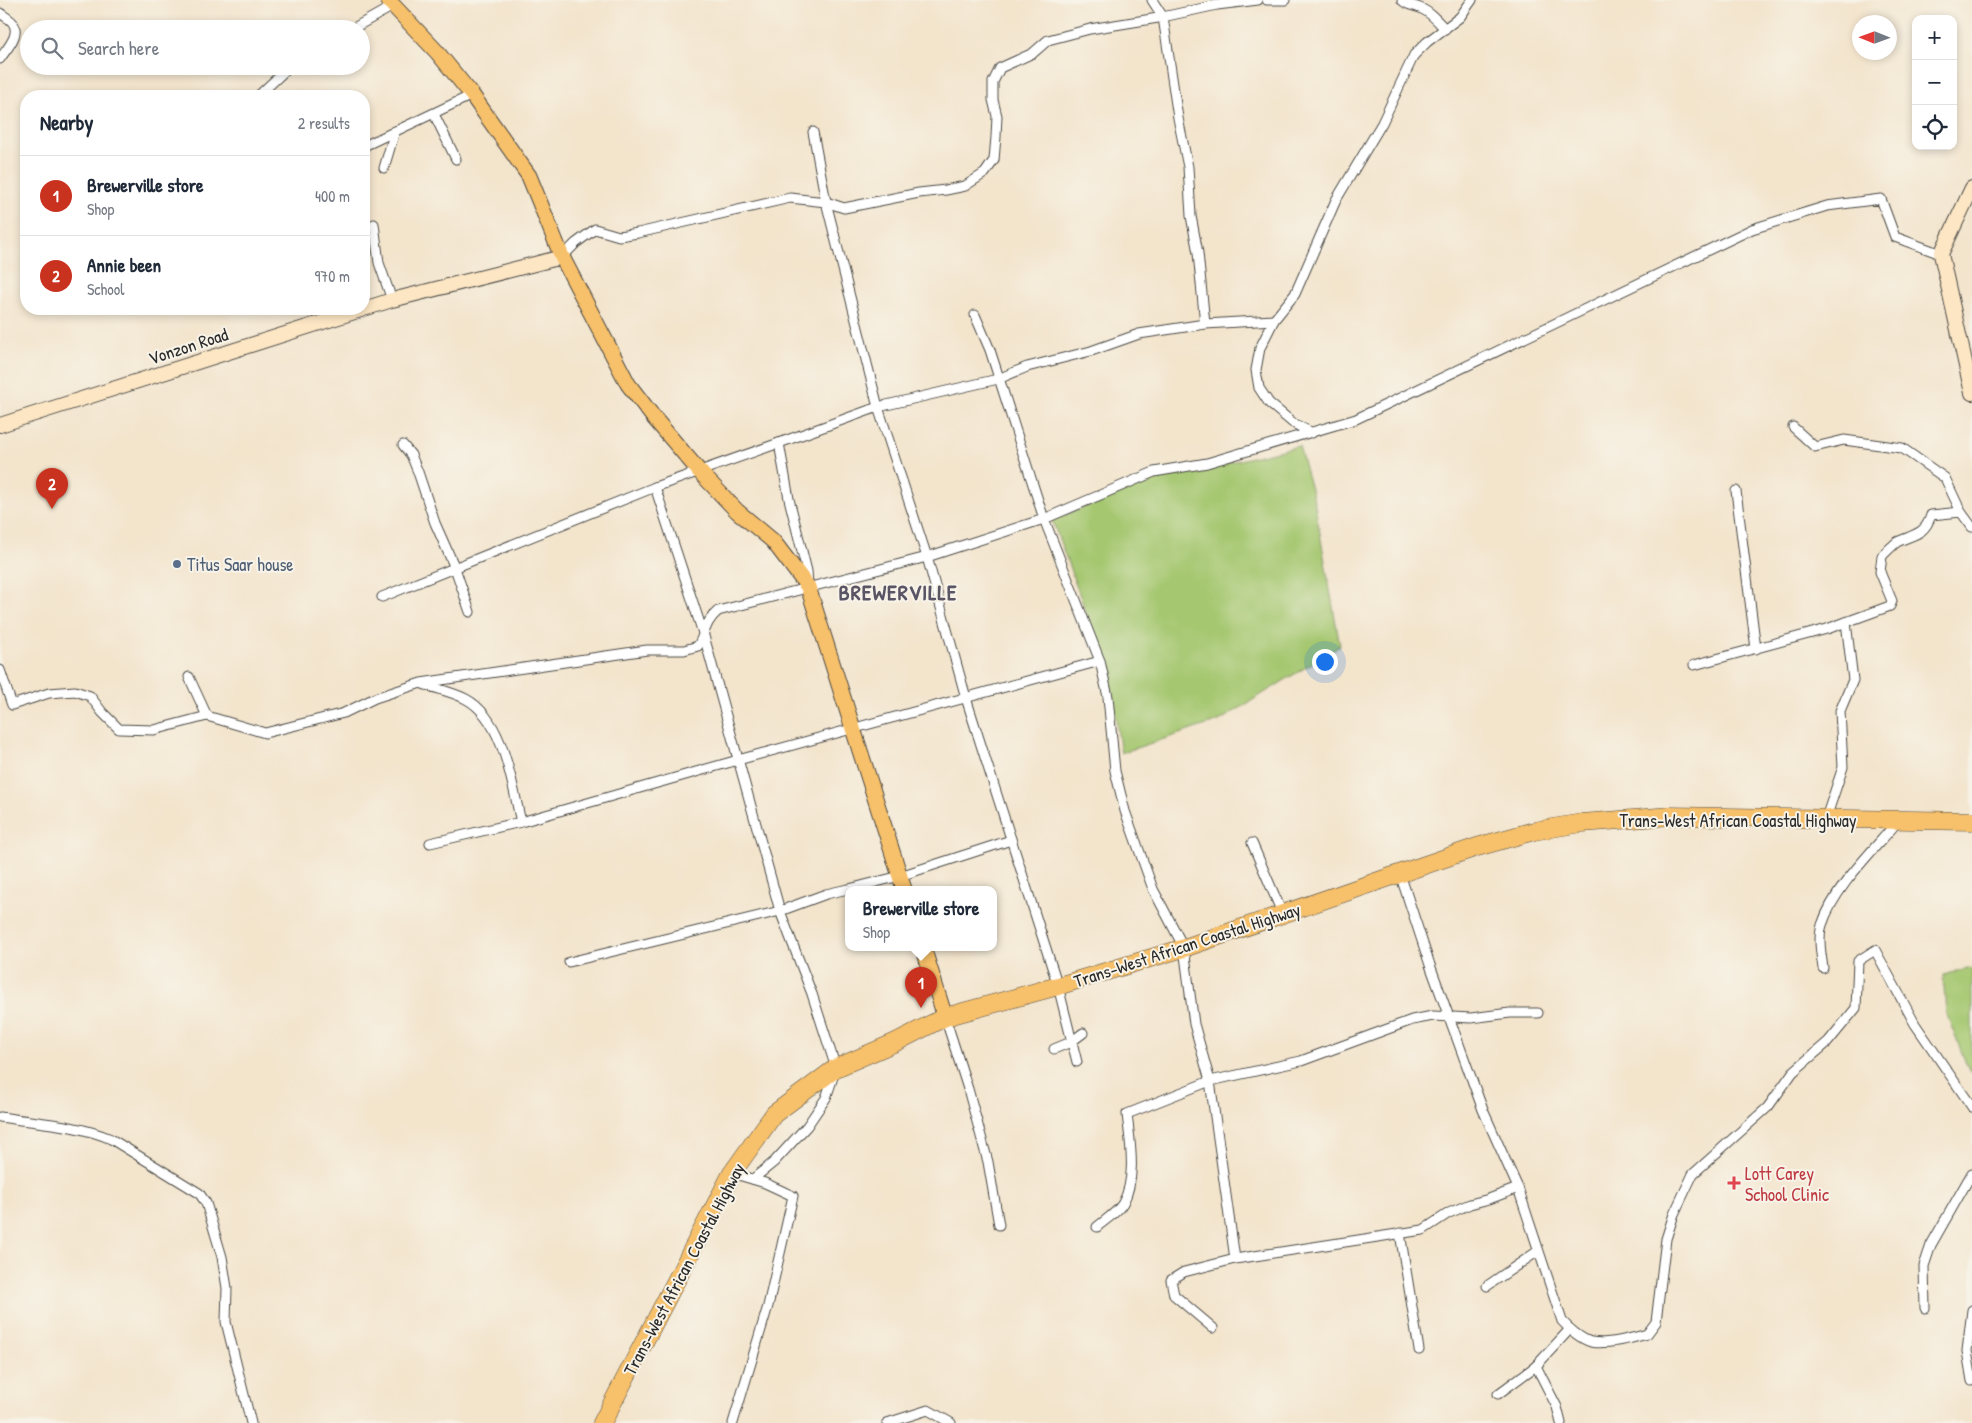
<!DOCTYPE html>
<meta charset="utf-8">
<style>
:root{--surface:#fff;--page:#f2f2f3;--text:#1f2937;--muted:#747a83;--line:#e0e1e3;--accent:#c8321e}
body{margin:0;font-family:"Patrick Hand",sans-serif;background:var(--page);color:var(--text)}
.controls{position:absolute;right:15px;top:15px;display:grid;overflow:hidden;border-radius:10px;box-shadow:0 2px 8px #0003}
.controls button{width:45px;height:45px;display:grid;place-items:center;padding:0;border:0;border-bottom:1px solid var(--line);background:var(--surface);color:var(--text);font:25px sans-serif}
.compass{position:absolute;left:1852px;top:15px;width:45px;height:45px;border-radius:50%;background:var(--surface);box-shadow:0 2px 8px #0003;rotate:271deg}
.you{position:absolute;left:1324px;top:661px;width:18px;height:18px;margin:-12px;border:4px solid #fff;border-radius:50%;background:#1a73e8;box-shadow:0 0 0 8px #1a73e833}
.badge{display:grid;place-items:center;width:32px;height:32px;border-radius:50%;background:var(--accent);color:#fff;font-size:16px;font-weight:700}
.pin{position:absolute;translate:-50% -41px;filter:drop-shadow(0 1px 2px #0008)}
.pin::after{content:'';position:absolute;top:26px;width:18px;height:15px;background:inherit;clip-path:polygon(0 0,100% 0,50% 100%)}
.popup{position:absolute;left:845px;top:886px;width:152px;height:65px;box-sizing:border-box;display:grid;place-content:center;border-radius:10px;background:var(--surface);filter:drop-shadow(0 1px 4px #0005);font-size:16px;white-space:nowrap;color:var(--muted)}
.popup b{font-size:19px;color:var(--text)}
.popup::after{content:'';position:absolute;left:50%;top:100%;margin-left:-10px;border:10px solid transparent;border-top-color:var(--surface)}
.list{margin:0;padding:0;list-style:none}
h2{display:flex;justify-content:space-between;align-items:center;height:65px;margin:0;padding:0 20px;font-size:21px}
h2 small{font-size:16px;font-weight:400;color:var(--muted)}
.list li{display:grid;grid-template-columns:32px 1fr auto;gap:15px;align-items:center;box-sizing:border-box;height:80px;padding:0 20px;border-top:1px solid var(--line)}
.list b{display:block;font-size:19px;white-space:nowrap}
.list p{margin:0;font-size:16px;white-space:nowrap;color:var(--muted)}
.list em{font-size:16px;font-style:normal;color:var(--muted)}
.icon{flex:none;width:28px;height:28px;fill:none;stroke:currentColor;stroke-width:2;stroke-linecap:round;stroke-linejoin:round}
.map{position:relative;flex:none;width:1972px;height:1423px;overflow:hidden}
.search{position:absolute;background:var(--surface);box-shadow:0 2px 8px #0003;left:20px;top:20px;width:350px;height:55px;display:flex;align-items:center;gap:12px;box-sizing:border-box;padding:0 18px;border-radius:28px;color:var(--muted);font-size:19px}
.panel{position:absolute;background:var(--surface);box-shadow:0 2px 8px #0003;left:20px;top:90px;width:350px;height:225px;border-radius:20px}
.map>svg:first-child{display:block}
</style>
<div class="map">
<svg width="1972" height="1423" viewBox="0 0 1972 1423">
<rect width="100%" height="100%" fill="#f7f3e8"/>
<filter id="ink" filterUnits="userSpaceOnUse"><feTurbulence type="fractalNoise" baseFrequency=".02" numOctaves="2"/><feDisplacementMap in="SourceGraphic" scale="10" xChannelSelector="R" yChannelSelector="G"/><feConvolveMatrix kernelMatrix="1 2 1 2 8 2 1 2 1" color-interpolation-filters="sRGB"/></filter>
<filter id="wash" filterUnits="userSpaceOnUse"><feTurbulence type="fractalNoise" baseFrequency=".0096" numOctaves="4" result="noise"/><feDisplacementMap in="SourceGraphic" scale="20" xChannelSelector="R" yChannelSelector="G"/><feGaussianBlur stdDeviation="1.12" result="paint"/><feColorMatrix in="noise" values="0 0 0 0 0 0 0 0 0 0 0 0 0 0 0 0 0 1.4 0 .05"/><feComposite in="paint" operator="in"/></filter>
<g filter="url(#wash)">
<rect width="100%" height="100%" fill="#f3e4cc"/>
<!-- green -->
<g fill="#a5c770" stroke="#68794e">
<path d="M 1299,446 L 1314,500 L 1340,646 L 1219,721 L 1121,753 L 1109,675 L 1052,520 L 1150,481 Z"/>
<path d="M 1972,968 L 1972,1073 L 1969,1071 L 1946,1013 L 1943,975 Z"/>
</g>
</g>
<g filter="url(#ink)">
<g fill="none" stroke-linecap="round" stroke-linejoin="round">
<!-- street casing -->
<g stroke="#494743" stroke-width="11">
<g id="street">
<path d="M 1152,0 L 1163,17 L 1178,118 L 1188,167 L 1191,216 L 1198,253 L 1205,324"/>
<path d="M 1267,0 L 1285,0"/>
<path d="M 1402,0 C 1408,6 1413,5 1420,8 C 1430,12 1438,21 1445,29"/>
<path d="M 0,13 C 4,16 10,19 13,23 C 21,35 6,49 0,59"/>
<path d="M 352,29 L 393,6"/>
<path d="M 258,96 L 290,66"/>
<path d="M 434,114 L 456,159"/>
<path d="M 364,146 L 472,95"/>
<path d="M 384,168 L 395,131"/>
<path d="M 826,202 L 878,407 L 927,557 L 966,698 L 1058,986 L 1077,1062"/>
<path d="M 826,202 L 844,208 L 919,193 L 946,190 L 965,186 L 985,173 L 994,160 L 996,137 L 997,116 L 993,100 L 993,82 L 1000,68 L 1033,53 L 1048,40 L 1090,29 L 1158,18 L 1217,5 L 1258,0"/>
<path d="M 374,224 L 379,263 L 392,300"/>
<path d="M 562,257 L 576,243 L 595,229 L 619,236 L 638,233 L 790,198 L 826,202 L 813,132"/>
<path d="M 975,315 L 990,350 L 1044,519 L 1100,661 L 1108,697 L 1115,771 L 1125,811 L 1153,889 L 1184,948 L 1194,1024 L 1210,1081 L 1235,1259"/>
<path d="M 1793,427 L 1815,447 L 1844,440 L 1902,448 L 1945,478 L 1961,512"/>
<path d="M 1312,433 L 1293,423 L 1269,403 L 1259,388 L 1256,370 L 1260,348 L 1274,320 L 1295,294 L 1336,200 L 1382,123 L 1414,55 L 1427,42 L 1460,17 L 1472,0"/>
<path d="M 403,445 L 411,455 L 418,472 L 435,523 L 455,568 L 470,612"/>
<path d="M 1736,491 L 1756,649"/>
<path d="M 808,584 L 807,571 L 789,499 L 779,443 L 878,407 L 998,379 L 1027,367 L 1091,351 L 1139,334 L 1205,324 L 1274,320"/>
<path d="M 382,597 L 655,487"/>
<path d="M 1694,665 L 1827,629 L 1890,606 L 1892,601 L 1880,572 L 1882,556 C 1887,551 1892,546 1897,542 C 1914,534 1925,535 1931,515 L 1961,512 L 1972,527"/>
<path d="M 0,670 L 12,705 L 49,693 L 75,691 L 90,696 L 102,712 L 119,729 L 154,730 L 207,716 L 265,733 L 344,713 L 375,698 L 421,683 L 647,650 L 684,650 L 698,646 C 706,631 705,622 718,611 L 927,557 L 1044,519 L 1154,472 L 1207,463 L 1356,419 L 1752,229 L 1827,206 L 1881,199 L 1895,237 L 1941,254"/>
<path d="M 189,677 L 207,716"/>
<path d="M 423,684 C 437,689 453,692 466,699 C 504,719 512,785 521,822"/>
<path d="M 1826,818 L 1843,767 L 1840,711 L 1853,680 L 1846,622"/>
<path d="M 430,843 L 521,822 L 738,760 L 1100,661"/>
<path d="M 1252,843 L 1283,915"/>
<path d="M 1400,874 L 1430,965 L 1483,1110 L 1518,1188 L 1562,1321 C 1569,1329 1581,1339 1591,1342 C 1605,1345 1633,1338 1647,1334 L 1656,1322 L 1666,1239 L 1674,1214 L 1693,1174 L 1768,1107 L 1793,1072 L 1828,1042 L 1856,1008 L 1858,961 L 1875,950 L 1915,1024 L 1972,1107"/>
<path d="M 849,889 L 900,876 L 1011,840"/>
<path d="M 569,962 L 780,911 L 826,894 L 848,889"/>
<path d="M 1823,968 C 1821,954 1818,938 1822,925 C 1835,886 1873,851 1899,820"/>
<path d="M 945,1017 L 968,1089 L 988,1162 L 999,1225"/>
<path d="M 1054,1049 L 1071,1042 L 1083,1033"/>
<path d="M 0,1117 C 37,1123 76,1124 111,1139 L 199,1193 L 206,1203 L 222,1257 L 227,1288 L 226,1322 L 251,1423"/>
<path d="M 732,1173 L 765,1183 L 793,1196 L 768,1306 L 733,1423"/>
<path d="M 753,1179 L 774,1162 L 807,1126 L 826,1098 L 836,1068 L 812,994 L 780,911 L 704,636 L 655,487 L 779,443"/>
<path d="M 1097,1227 C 1105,1220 1118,1212 1123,1203 C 1137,1177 1130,1142 1127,1114 L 1210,1081 L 1301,1061 L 1412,1020 L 1433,1016 L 1471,1018 L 1510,1013 L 1538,1013"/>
<path d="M 1400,1233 L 1419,1350"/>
<path d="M 1487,1286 L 1538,1251"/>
<path d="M 1925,1308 L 1924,1266 L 1931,1245 L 1972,1173"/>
<path d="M 1972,1310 L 1967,1351 L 1972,1381"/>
<path d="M 1213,1328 L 1174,1295 L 1171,1280 L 1184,1272 L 1235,1259 L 1423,1230 L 1449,1213 L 1470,1204 L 1489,1199 L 1518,1188"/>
<path d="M 1536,1366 L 1557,1407 L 1561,1423"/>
<path d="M 1498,1394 L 1536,1366 L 1570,1329"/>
<path d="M 887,1423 L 928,1410 L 951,1423"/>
</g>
</g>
<!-- secondary casing -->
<g stroke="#494743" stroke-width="16">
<g id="secondary">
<path d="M 1972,188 L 1941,254 L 1972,393"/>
<path d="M 0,425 L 392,300 L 562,257"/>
</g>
</g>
<!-- primary casing -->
<g stroke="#494743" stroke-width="17">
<g id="primary">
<path d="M 388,0 L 437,52 L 472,95 L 529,176 L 562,257 L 628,384 L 654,418 L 699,471 L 737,511 L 773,541 L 808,587 L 904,889"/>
<path d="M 923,947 L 945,1017"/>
</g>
</g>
<!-- highway casing -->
<g stroke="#494743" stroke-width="19">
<path id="highway" d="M 602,1423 L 732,1173 L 774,1114 L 836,1068 L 896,1042 L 945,1017 L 1058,986 L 1184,948 L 1477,847 L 1534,831 L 1582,823 L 1671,816 L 1972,821"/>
</g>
<!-- street -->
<use href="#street" stroke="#fff" stroke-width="9"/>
<!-- secondary -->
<use href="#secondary" stroke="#fce6c4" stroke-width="14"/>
<!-- primary -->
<use href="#primary" stroke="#f7c06b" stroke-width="15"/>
<!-- highway -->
<use href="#highway" stroke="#f7c06b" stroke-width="18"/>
</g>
</g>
<!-- markers -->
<circle fill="#5c6f8a" stroke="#f7f3e8" stroke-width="2" cx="177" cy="564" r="5"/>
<path fill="#e0444e" stroke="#f7f3e8" stroke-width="2" d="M1731.5 1175.5h5v5h5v5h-5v5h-5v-5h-5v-5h5z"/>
<g text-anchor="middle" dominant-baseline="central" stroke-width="4" stroke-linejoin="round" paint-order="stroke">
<!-- street labels -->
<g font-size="18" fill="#2b2b2b" stroke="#f7f3e8">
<text transform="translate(188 346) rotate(-18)">Vonzon Road</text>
<text x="1738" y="820">Trans-West African Coastal Highway</text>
<text transform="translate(1187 945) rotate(-18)">Trans-West African Coastal Highway</text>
<text transform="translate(684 1269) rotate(-62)">Trans-West African Coastal Highway</text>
</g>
<!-- service labels -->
<g font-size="18" fill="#4e5e75" stroke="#f7f3e8" text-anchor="start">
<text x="187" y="564">Titus Saar house</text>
</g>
<!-- health labels -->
<g font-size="18" fill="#be3a42" stroke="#f7f3e8" text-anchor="start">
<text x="1745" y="1173">Lott Carey<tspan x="1745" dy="21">School Clinic</tspan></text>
</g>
<!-- district labels -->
<g font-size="22" font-weight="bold" letter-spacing="1" fill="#5a5565" stroke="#f7f3e8">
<text x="898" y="592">BREWERVILLE</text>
</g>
</g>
</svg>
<div class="controls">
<button>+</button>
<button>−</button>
<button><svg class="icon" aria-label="locate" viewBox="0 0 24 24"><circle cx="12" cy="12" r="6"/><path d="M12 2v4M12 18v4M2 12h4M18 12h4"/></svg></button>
</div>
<svg class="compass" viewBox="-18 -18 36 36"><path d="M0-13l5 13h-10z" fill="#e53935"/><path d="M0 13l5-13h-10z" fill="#747a83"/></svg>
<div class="you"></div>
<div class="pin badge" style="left:921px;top:1008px">1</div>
<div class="popup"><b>Brewerville store</b>Shop</div>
<div class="pin badge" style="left:52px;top:509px">2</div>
<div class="search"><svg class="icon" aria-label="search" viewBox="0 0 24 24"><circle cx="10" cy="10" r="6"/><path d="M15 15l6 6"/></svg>Search here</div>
<section class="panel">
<h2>Nearby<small>2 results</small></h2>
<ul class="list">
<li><span class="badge">1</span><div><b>Brewerville store</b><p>Shop</p></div><em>400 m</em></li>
<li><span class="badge">2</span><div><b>Annie been</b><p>School</p></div><em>970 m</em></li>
</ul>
</section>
</div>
